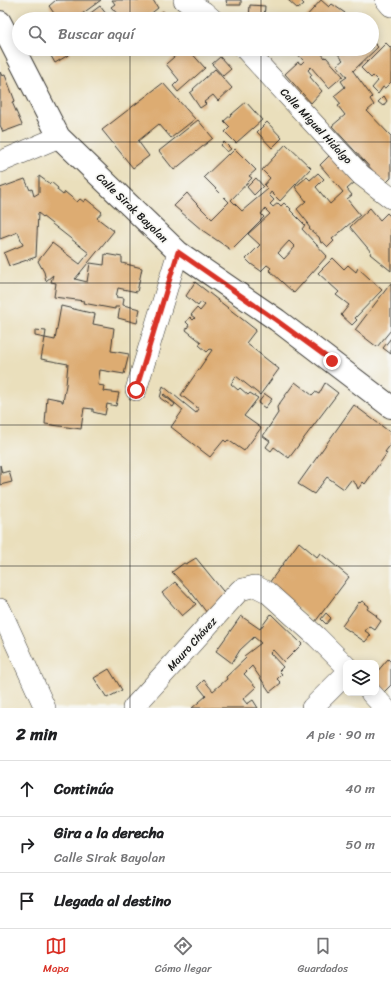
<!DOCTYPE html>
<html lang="es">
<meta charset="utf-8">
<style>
:root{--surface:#fff;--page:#f2f2f2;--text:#202124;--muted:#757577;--line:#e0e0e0;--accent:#d93025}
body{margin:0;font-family:Sriracha,sans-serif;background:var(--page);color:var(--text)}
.controls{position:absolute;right:12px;bottom:12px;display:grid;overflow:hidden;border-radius:8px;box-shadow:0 2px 10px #0003}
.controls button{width:36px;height:36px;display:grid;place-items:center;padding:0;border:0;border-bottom:1px solid var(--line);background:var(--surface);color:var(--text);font:20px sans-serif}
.stop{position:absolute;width:12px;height:12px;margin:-9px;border:3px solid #d93025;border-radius:50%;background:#fff}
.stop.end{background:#d93025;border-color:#fff;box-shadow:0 1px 4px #0008}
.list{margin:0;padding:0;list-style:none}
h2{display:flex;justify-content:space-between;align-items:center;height:52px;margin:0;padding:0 16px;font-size:17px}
h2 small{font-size:13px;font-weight:400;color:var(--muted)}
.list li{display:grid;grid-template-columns:26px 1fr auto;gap:12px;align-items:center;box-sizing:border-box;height:56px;padding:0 16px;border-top:1px solid var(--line)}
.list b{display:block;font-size:15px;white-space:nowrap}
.list p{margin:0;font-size:13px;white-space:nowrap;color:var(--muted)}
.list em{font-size:13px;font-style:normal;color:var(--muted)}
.icon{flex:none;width:22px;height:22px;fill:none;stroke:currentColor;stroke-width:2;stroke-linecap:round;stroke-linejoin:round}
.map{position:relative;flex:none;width:391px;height:708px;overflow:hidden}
.search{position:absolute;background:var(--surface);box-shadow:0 2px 10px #0003;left:12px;right:12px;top:12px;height:44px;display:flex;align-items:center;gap:10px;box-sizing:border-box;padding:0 14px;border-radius:22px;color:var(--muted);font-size:15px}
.sheet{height:220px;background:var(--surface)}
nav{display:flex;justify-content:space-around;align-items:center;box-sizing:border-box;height:56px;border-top:1px solid var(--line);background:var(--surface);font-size:11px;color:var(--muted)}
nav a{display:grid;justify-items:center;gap:2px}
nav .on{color:var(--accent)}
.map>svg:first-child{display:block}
</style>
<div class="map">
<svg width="391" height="708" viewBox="0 0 391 708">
<rect width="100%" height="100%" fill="#f6f6f2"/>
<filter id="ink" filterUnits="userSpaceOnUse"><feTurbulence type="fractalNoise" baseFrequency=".025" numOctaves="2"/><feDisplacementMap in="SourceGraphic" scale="8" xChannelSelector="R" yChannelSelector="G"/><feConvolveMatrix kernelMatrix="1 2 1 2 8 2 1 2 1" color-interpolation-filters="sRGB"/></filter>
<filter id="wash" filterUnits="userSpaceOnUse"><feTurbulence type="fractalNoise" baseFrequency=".012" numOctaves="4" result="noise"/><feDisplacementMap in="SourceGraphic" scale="16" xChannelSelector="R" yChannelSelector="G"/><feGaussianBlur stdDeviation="0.9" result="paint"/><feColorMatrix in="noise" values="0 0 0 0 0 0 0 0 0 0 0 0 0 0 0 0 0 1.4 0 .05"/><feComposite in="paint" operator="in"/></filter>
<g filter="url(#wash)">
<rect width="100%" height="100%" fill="#eadfbc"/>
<g id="blocks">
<!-- building -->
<g fill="#ddac72" fill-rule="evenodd">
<path d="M 56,0 L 101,0 L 75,19 L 58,19 L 49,6 Z"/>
<path d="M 112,0 L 150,0 L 151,1 L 153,0 L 158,8 L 148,16 L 149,17 L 147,19 L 122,19 L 111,7 L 115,4 Z"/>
<path d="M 226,0 L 241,0 L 241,5 L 227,5 Z"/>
<path d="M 288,0 L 300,0 L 304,4 L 298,9 Z"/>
<path d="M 321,0 L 329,7 L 332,4 L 345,13 L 341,19 L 323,19 L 324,17 L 323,16 L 320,19 L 304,19 Z"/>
<path d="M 250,5 L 265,6 L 264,19 L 249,19 Z"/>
<path d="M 100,6 L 110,19 L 77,19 L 82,16 L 84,18 Z"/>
<path d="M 163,11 L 171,19 L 151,19 Z"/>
<path d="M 372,41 L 378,47 L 353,71 L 372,97 L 370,99 L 374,105 L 367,111 L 391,136 L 391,178 L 385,184 L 332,126 L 345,115 L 338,106 L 341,104 L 334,96 L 345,87 L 341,81 L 347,77 L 337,65 L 343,60 L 337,53 L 342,49 L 372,49 Z"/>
<path d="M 386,43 L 391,48 L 391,82 L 385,88 L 383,87 L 378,94 L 372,88 L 378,81 L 373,76 L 371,78 L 361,68 Z"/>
<path d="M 64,49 L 66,49 L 70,54 L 55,63 L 51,56 Z"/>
<path d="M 183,49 L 188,49 L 205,68 L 178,92 L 173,86 L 179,80 L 166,64 Z"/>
<path d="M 293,49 L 318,49 L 325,58 L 326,57 L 343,76 L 329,88 L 311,67 L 308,70 L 312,75 L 310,77 L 322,91 L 311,103 L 285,74 L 298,62 L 301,64 L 304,61 Z"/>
<path d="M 220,57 L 231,69 L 223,76 L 212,64 Z"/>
<path d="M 215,69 L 232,88 L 218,101 L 213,95 L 204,102 L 206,104 L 200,108 L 190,93 L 194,90 L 193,89 Z"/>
<path d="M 0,72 L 2,76 L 5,75 L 15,101 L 12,102 L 22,125 L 3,132 L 0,125 Z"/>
<path d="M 163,83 L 195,119 L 171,138 L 159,124 L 138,141 L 149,156 L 133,168 L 102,130 Z"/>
<path d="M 384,96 L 387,101 L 383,106 L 378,102 Z"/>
<path d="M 246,102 L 262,120 L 236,143 L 225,132 L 230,127 L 224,121 Z"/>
<path d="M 198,120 L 213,138 L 174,170 L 159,151 Z"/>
<path d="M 267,122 L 282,138 L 272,148 L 257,132 Z"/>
<path d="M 224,142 L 231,149 L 227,152 L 221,145 Z"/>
<path d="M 286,144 L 311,168 L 280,201 L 271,192 L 269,195 L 274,200 L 270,204 L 273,207 L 278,203 L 281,206 L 284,203 L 288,207 L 288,206 L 291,209 L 290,210 L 305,225 L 302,229 L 327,256 L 294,293 L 269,270 L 271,268 L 267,265 L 261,271 L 251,264 L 246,259 L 260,245 L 248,234 L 270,214 L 265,209 L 261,214 L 264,217 L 231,250 L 202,230 L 174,206 L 187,193 L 194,201 L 212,219 L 229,202 L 204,177 L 228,154 L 229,155 L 235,149 L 256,170 L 249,176 L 252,178 L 231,200 L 242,211 L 268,189 L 264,185 L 270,178 L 262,170 ZM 289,241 L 295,247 L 284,259 L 278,253 Z"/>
<path d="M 330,155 L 355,182 L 347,189 L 352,195 L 347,199 L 360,215 L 332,239 L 334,241 L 328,247 L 323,242 L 321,243 L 319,237 L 309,229 L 310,228 L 307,224 L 308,223 L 297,209 L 306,201 L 295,187 L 307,177 L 310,180 L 318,173 L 324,179 L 316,187 L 330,204 L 343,192 L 320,165 Z"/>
<path d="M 39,176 L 50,184 L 51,182 L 58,188 L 57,190 L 63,195 L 65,192 L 77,202 L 80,199 L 84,202 L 86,199 L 102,212 L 97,218 L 114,231 L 75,279 L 87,282 L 90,263 L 104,265 L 105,254 L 122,257 L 122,263 L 142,268 L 137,292 L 118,288 L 116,297 L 124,298 L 123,305 L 140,309 L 137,323 L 118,318 L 120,307 L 115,307 L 115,309 L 83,303 L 84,301 L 54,297 L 56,283 L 51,282 L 53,275 L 46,281 L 44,272 L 38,261 L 52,243 L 80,264 L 89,253 L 38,213 L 36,257 L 9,266 L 4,253 L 23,245 L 18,232 L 0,239 L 0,188 L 25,179 L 30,190 L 32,189 L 34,196 L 39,193 Z"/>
<path d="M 256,178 L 263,186 L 254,195 L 247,187 Z"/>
<path d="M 370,208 L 380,220 L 387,213 L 391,217 L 391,271 L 370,254 L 371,252 L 350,227 Z"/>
<path d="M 333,258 L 344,269 L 348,265 L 356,272 L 358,268 L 382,290 L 355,318 L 357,320 L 352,325 L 341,315 L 349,305 L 336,295 L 339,292 L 318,273 Z"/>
<path d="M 195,282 L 256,330 L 246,343 L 279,369 L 260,395 L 236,376 L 231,384 L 238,390 L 240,388 L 248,395 L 250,393 L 258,398 L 244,416 L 261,428 L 244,451 L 228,440 L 226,442 L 224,440 L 210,457 L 171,427 L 183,410 L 164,394 L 163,395 L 175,404 L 173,407 L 160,398 L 163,386 L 196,413 L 199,409 L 181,395 L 212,350 L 210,349 L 207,352 L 199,345 L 201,342 L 186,330 L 189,325 L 186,322 L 190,317 L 193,320 L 195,318 L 191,315 L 197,308 L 200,311 L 205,305 L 201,302 L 198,306 L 186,296 Z"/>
<path d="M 391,283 L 391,330 L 377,347 L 355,330 Z"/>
<path d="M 61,306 L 95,314 L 93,324 L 114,328 L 111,351 L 129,354 L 124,374 L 100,370 L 98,385 L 104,386 L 103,391 L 119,393 L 116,406 L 107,404 L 105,415 L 93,412 L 93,409 L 84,408 L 81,429 L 45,424 L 47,397 L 62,400 L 62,402 L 63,402 L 66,385 L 68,364 L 41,359 L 45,338 L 55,340 Z"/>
<path d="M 35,330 L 46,331 L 45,338 L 35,336 Z"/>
<path d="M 391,338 L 391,354 L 383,348 Z"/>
<path d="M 295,382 L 312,395 L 315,392 L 319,394 L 325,383 L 338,393 L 289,458 L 274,447 L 271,451 L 266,447 L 270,441 L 263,436 L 278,413 L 277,407 Z"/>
<path d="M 265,394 L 272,399 L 265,408 L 258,403 Z"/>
<path d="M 354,405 L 391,433 L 391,444 L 385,452 L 387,453 L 365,484 L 363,482 L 358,489 L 356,484 L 351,480 L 344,489 L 327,477 L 314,494 L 298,484 Z"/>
<path d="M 0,465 L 2,473 L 9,471 L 12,482 L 0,485 Z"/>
<path d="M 299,542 L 317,557 L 320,553 L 349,577 L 315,622 L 269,583 Z"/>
<path d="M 196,558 L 227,596 L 207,613 L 191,592 L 172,572 L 184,563 L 186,564 Z"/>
<path d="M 175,582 L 196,604 L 182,616 L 162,593 Z"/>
<path d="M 362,601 L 369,606 L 367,609 L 377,616 L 376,617 L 381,621 L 375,630 L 369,626 L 365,631 L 371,635 L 365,642 L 342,626 L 359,602 L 360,603 Z"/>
<path d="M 326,613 L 331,618 L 326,624 L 321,619 Z"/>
<path d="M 271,614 L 302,644 L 284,662 L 273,650 L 270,653 L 283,667 L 279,671 L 282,674 L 277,679 L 281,683 L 270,692 L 252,666 L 244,674 L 256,687 L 243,699 L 247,704 L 253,700 L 258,708 L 192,708 L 206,696 L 198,686 L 204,680 L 213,691 L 227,679 L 226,677 L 246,658 L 244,656 L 261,643 L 254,637 L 240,650 L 232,663 L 216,651 L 241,616 L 260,629 Z"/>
<path d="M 388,659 L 391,662 L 391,685 L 381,695 L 376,689 L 376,673 Z"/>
<path d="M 109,669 L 122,690 L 107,698 L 94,678 Z"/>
</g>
</g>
</g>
<g filter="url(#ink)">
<use href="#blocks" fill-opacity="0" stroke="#3b3934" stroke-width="1"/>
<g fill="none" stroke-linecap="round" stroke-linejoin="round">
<!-- minor casing -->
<g stroke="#3b3934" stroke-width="22">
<g id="minor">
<path d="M 184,0 L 204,12 L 212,19"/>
<path d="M 386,0 L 391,6"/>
<path d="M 245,49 L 361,175 L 391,198"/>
<path d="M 0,162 L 59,137"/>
<path d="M 136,390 L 178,252"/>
<path d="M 0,609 L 45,708"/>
<path d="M 371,693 L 385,708"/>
<path d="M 133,708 L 240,590 L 255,586 L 267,592 L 317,637 L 346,666"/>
<path d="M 312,708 L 346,674"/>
</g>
</g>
<!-- secondary casing -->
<g stroke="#3b3934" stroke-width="24">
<path id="secondary" d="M 0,22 L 59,137 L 178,252 L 277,320 L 391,407"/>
</g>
<!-- minor -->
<use href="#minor" stroke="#fff" stroke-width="21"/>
<!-- secondary -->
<use href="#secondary" stroke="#fff" stroke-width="22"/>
</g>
</g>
<g fill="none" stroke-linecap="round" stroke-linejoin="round" filter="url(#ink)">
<!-- route -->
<path stroke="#d93025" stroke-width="5" d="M 136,390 L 178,252 L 276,320 L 332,361"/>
</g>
<!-- grid -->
<path fill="none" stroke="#1c1c1c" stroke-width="1" stroke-opacity="0.55" d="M 130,0 L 130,19M 261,0 L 261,19M 130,49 L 130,708M 261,49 L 261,708M 0,142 L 391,142M 0,283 L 391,283M 0,425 L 391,425M 0,566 L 391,566"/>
<g text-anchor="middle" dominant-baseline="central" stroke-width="3.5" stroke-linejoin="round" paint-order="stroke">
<!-- street labels -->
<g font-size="11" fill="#1c1c1c" stroke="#f6f6f2">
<text transform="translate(316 126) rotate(47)">Calle Miguel Hidalgo</text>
<text transform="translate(132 208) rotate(44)">Calle Sirak Bayolan</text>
<text transform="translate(192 644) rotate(-48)">Mauro Chávez</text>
</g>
</g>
</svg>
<div class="controls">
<button><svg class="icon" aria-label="layers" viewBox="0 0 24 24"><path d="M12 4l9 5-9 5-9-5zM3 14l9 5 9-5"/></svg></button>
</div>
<div class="stop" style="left:136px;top:390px"></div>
<div class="stop end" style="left:332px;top:361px"></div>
<div class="search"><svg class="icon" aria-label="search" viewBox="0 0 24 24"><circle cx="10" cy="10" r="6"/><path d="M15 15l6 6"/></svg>Buscar aquí</div>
</div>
<section class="sheet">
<h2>2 min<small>A pie · 90 m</small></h2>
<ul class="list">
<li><svg class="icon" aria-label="ahead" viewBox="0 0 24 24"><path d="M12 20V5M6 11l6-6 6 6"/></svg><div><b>Continúa</b></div><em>40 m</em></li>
<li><svg class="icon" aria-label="right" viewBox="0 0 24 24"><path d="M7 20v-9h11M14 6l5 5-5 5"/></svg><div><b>Gira a la derecha</b><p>Calle Sirak Bayolan</p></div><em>50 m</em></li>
<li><svg class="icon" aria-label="arrive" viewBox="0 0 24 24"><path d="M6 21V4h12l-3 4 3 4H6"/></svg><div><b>Llegada al destino</b></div></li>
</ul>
</section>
<nav>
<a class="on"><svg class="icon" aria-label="map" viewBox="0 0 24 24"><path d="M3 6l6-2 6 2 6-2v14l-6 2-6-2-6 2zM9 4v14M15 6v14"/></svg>Mapa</a>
<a><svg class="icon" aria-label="directions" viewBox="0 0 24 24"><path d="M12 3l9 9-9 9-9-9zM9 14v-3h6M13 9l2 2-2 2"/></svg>Cómo llegar</a>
<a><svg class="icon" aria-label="saved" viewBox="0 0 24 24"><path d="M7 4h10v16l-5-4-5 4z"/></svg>Guardados</a>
</nav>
